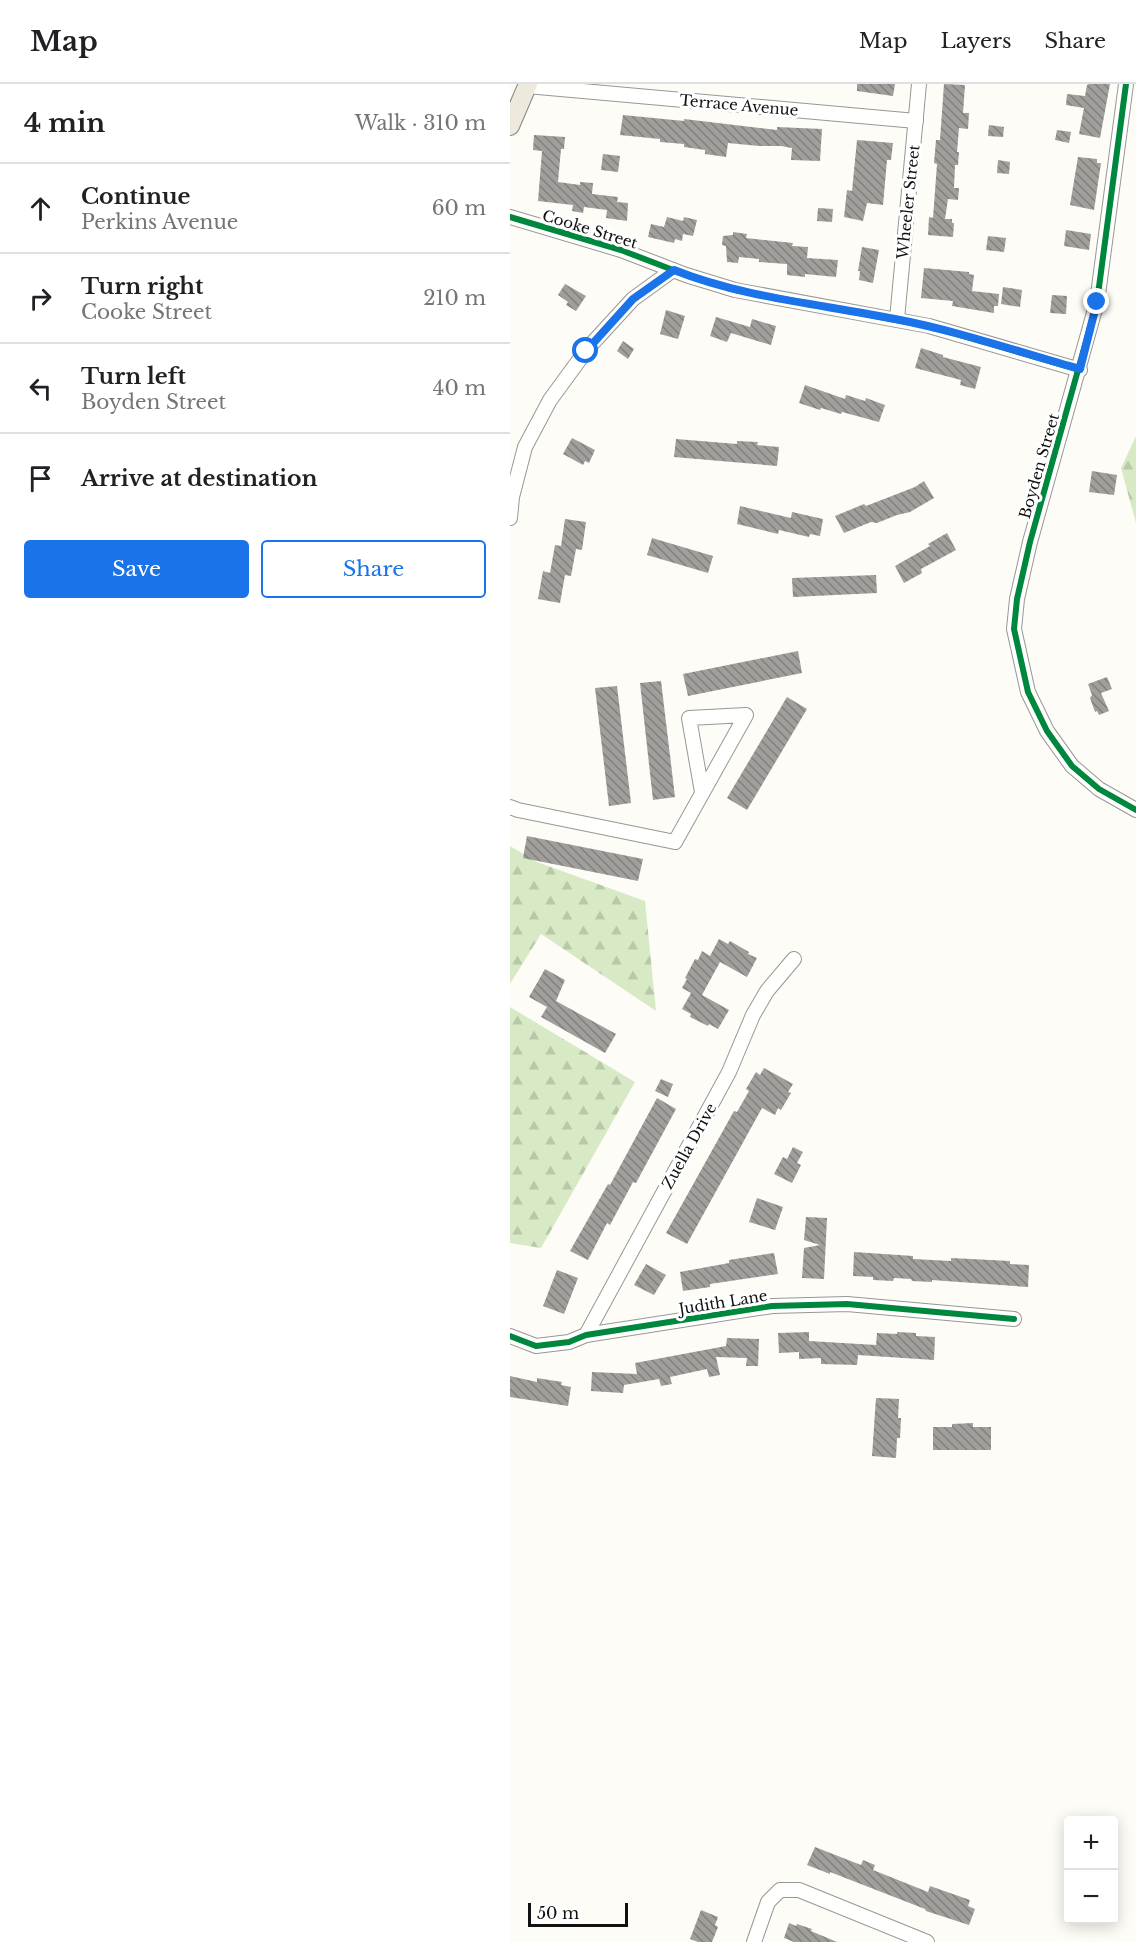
<!DOCTYPE html>
<meta charset="utf-8">
<style>
:root{--surface:#fff;--page:#f6f6f6;--text:#202124;--muted:#757577;--line:#e0e0e0;--accent:#1a73e8}
body{margin:0;font-family:"Libre Baskerville",serif;background:var(--page);color:var(--text)}
.controls{position:absolute;right:18px;bottom:18px;display:grid;overflow:hidden;border-radius:6px;box-shadow:0 3px 15px #0003}
.controls button{width:54px;height:54px;display:grid;place-items:center;padding:0;border:0;border-bottom:2px solid var(--line);background:var(--surface);color:var(--text);font:30px sans-serif}
.scale{position:absolute;left:18px;bottom:15px;width:100px;box-sizing:border-box;padding-left:6px;border:3px solid #111;border-top:0;font-size:16px;line-height:21px;white-space:nowrap;color:#111;-webkit-text-stroke:4px #fff;paint-order:stroke}
.stop{position:absolute;width:18px;height:18px;margin:-14px;border:4px solid #1a73e8;border-radius:50%;background:#fff}
.stop.end{background:#1a73e8;border-color:#fff;box-shadow:0 2px 6px #0008}
.list{margin:0;padding:0;list-style:none}
h2{display:flex;justify-content:space-between;align-items:center;height:78px;margin:0;padding:0 24px;font-size:26px}
h2 small{font-size:20px;font-weight:400;color:var(--muted)}
.list li{display:grid;grid-template-columns:39px 1fr auto;gap:18px;align-items:center;box-sizing:border-box;height:90px;padding:0 24px;border-top:2px solid var(--line)}
.list b{display:block;font-size:22px;white-space:nowrap}
.list p{margin:0;font-size:20px;white-space:nowrap;color:var(--muted)}
.list em{font-size:20px;font-style:normal;color:var(--muted)}
.actions{display:flex;gap:12px;padding:18px 24px}
.actions a{flex:1;padding:14px 0;border:2px solid var(--accent);border-radius:6px;text-align:center;font-size:21px;color:var(--accent)}
.actions .main{background:var(--accent);color:#fff}
.icon{flex:none;width:33px;height:33px;fill:none;stroke:currentColor;stroke-width:2;stroke-linecap:round;stroke-linejoin:round}
.map{position:relative;flex:none;width:626px;height:1858px;overflow:hidden}
header{display:flex;align-items:center;gap:36px;box-sizing:border-box;height:84px;padding:0 30px;background:var(--surface);border-bottom:2px solid var(--line)}
header strong{font-size:28px}
nav{display:flex;gap:33px;margin-inline-start:auto;font-size:21px}
main{display:flex}
aside{flex:1;background:var(--surface)}
.map>svg:first-child{display:block}
</style>
<header>
<strong>Map</strong>
<nav><a>Map</a><a>Layers</a><a>Share</a></nav>
</header>
<main>
<aside>
<h2>4 min<small>Walk · 310 m</small></h2>
<ul class="list">
<li><svg class="icon" aria-label="ahead" viewBox="0 0 24 24"><path d="M12 20V5M6 11l6-6 6 6"/></svg><div><b>Continue</b><p>Perkins Avenue</p></div><em>60 m</em></li>
<li><svg class="icon" aria-label="right" viewBox="0 0 24 24"><path d="M7 20v-9h11M14 6l5 5-5 5"/></svg><div><b>Turn right</b><p>Cooke Street</p></div><em>210 m</em></li>
<li><svg class="icon" aria-label="left" viewBox="0 0 24 24"><path d="M17 20v-9H6M10 6l-5 5 5 5"/></svg><div><b>Turn left</b><p>Boyden Street</p></div><em>40 m</em></li>
<li><svg class="icon" aria-label="arrive" viewBox="0 0 24 24"><path d="M6 21V4h12l-3 4 3 4H6"/></svg><div><b>Arrive at destination</b></div></li>
</ul>
<div class="actions"><a class="main">Save</a><a>Share</a></div>
</aside>
<div class="map">
<svg width="626" height="1858" viewBox="0 0 626 1858">
<defs>
<pattern id="forest-firs" width="22" height="20" patternUnits="userSpaceOnUse" patternTransform="scale(1.5)"><rect width="22" height="20" fill="#d8eac5"/><path d="M5 1l3.5 6h-7zM16 11l3.5 6h-7z" fill="#b8c8a8"/></pattern>
<pattern id="building-back-hatch" width="6" height="6" patternUnits="userSpaceOnUse" patternTransform="scale(1.5)"><rect width="6" height="6" fill="#a19f9c"/><path d="M-1 5l2 2M0 0l6 6M5-1l2 2" fill="none" stroke="#82807e"/></pattern>
</defs>
<rect width="100%" height="100%" fill="#fdfcf7"/>
<!-- forest -->
<g fill="url(#forest-firs)">
<path d="M 626,352 L 626,439 L 611,384 Z"/>
<path d="M 0,762 L 27,778 L 135,817 L 146,927 L 31,850 L 0,900 Z"/>
<path d="M 0,923 L 125,998 L 31,1164 L 0,1159 Z"/>
</g>
<!-- building -->
<g fill="url(#building-back-hatch)">
<path d="M 347,0 L 385,0 L 383,12 L 347,7 Z"/>
<path d="M 434,0 L 455,1 L 453,29 L 459,29 L 458,45 L 449,44 L 447,68 L 449,68 L 448,81 L 445,81 L 444,104 L 449,104 L 448,116 L 438,115 L 435,135 L 442,135 L 442,139 L 444,139 L 443,153 L 418,151 L 419,133 L 423,134 L 427,80 L 424,79 L 426,56 L 430,56 Z"/>
<path d="M 579,0 L 600,0 L 590,54 L 569,50 L 574,24 L 556,21 L 557,10 L 575,12 L 577,1 Z"/>
<path d="M 113,31 L 174,37 L 174,35 L 267,46 L 267,43 L 312,45 L 310,77 L 281,76 L 282,64 L 271,62 L 249,62 L 218,59 L 216,73 L 195,70 L 195,66 L 174,63 L 174,60 L 150,58 L 150,55 L 110,51 Z"/>
<path d="M 479,41 L 494,43 L 493,53 L 478,52 Z"/>
<path d="M 547,46 L 561,48 L 559,59 L 545,56 Z"/>
<path d="M 24,51 L 55,53 L 54,65 L 51,65 L 48,98 L 70,101 L 70,98 L 83,99 L 82,110 L 108,113 L 107,118 L 118,119 L 117,137 L 96,134 L 97,126 L 74,123 L 73,129 L 62,127 L 63,121 L 28,117 L 32,67 L 23,66 Z"/>
<path d="M 347,56 L 383,59 L 381,76 L 377,76 L 373,121 L 357,119 L 353,137 L 334,133 L 337,106 L 342,107 Z"/>
<path d="M 93,70 L 110,72 L 108,88 L 91,86 Z"/>
<path d="M 568,73 L 587,75 L 587,79 L 591,79 L 584,126 L 560,121 Z"/>
<path d="M 488,76 L 500,78 L 499,90 L 487,89 Z"/>
<path d="M 308,124 L 323,125 L 322,138 L 307,137 Z"/>
<path d="M 157,133 L 173,137 L 174,133 L 187,136 L 183,152 L 173,150 L 172,157 L 165,155 L 164,159 L 138,153 L 141,140 L 154,143 Z"/>
<path d="M 556,146 L 581,150 L 579,166 L 554,162 Z"/>
<path d="M 223,148 L 237,150 L 236,154 L 283,159 L 282,162 L 298,163 L 297,174 L 328,176 L 326,193 L 295,190 L 295,193 L 277,191 L 277,180 L 249,178 L 249,175 L 229,173 L 228,179 L 217,178 L 216,162 L 212,161 L 213,152 L 223,151 Z"/>
<path d="M 478,152 L 496,154 L 494,168 L 476,166 Z"/>
<path d="M 352,163 L 369,166 L 363,199 L 349,196 L 350,187 L 348,187 Z"/>
<path d="M 414,184 L 459,188 L 459,190 L 464,191 L 462,207 L 489,210 L 488,222 L 484,222 L 484,229 L 442,222 L 443,217 L 411,214 Z"/>
<path d="M 55,200 L 76,212 L 66,227 L 56,221 L 58,218 L 48,211 Z"/>
<path d="M 493,203 L 512,206 L 510,223 L 491,220 Z"/>
<path d="M 542,211 L 557,212 L 556,230 L 540,229 Z"/>
<path d="M 156,226 L 175,232 L 168,255 L 150,250 Z"/>
<path d="M 206,233 L 240,243 L 242,235 L 266,242 L 261,261 L 221,249 L 217,258 L 200,252 Z"/>
<path d="M 113,257 L 124,265 L 118,275 L 107,267 Z"/>
<path d="M 411,264 L 433,271 L 433,273 L 471,283 L 465,305 L 450,301 L 451,296 L 405,284 Z"/>
<path d="M 295,301 L 335,315 L 336,311 L 355,317 L 356,314 L 375,321 L 369,338 L 332,328 L 331,330 L 311,324 L 310,326 L 289,319 Z"/>
<path d="M 62,354 L 85,366 L 79,379 L 75,377 L 73,381 L 53,370 Z"/>
<path d="M 166,355 L 227,360 L 227,357 L 248,358 L 247,361 L 269,363 L 267,382 L 164,373 Z"/>
<path d="M 582,387 L 607,391 L 604,411 L 579,408 Z"/>
<path d="M 414,397 L 424,414 L 400,428 L 387,431 L 367,439 L 361,438 L 334,449 L 325,432 L 342,425 L 354,420 L 356,422 L 405,403 Z"/>
<path d="M 230,422 L 281,434 L 282,428 L 313,435 L 310,452 L 300,450 L 299,453 L 269,446 L 268,450 L 227,440 Z"/>
<path d="M 55,435 L 76,438 L 72,466 L 66,465 L 61,492 L 55,491 L 50,519 L 28,515 L 33,487 L 40,489 L 45,461 L 51,462 Z"/>
<path d="M 437,449 L 446,466 L 411,485 L 412,489 L 394,499 L 385,482 L 420,462 L 418,460 Z"/>
<path d="M 142,454 L 203,472 L 198,489 L 137,471 Z"/>
<path d="M 366,491 L 367,509 L 283,513 L 282,494 Z"/>
<path d="M 288,567 L 292,589 L 178,612 L 173,590 Z"/>
<path d="M 597,593 L 602,605 L 591,609 L 599,627 L 589,631 L 587,627 L 585,628 L 580,614 L 582,611 L 578,600 Z"/>
<path d="M 151,597 L 165,713 L 143,716 L 130,599 Z"/>
<path d="M 107,602 L 121,719 L 99,722 L 85,604 Z"/>
<path d="M 277,613 L 297,625 L 237,726 L 217,714 Z"/>
<path d="M 17,752 L 133,775 L 128,797 L 13,774 Z"/>
<path d="M 209,855 L 218,860 L 220,857 L 239,868 L 238,870 L 247,874 L 237,893 L 210,878 L 192,911 L 219,926 L 208,945 L 199,940 L 198,942 L 180,933 L 181,930 L 172,925 L 181,909 L 172,904 L 177,895 L 175,894 L 185,875 L 188,876 L 192,867 L 200,872 Z"/>
<path d="M 35,885 L 55,896 L 46,917 L 106,950 L 95,969 L 31,933 L 37,923 L 19,913 Z"/>
<path d="M 254,984 L 283,1000 L 278,1008 L 281,1009 L 271,1026 L 268,1024 L 265,1031 L 252,1024 L 177,1160 L 156,1149 L 224,1027 L 227,1028 L 239,1007 L 236,1005 L 246,988 L 250,991 Z"/>
<path d="M 151,995 L 163,1000 L 158,1013 L 145,1007 Z"/>
<path d="M 147,1014 L 166,1025 L 126,1099 L 123,1098 L 100,1141 L 97,1139 L 78,1176 L 60,1167 L 98,1100 L 100,1101 Z"/>
<path d="M 283,1063 L 293,1068 L 287,1079 L 291,1081 L 282,1099 L 264,1090 L 273,1073 L 277,1075 Z"/>
<path d="M 247,1114 L 273,1123 L 265,1146 L 239,1138 Z"/>
<path d="M 296,1133 L 317,1134 L 314,1195 L 292,1194 L 294,1164 L 310,1161 L 294,1156 Z"/>
<path d="M 344,1168 L 403,1172 L 403,1175 L 441,1177 L 441,1174 L 500,1177 L 500,1180 L 519,1181 L 518,1203 L 422,1196 L 422,1198 L 402,1197 L 401,1195 L 384,1194 L 383,1197 L 363,1196 L 363,1193 L 343,1192 Z"/>
<path d="M 264,1169 L 268,1190 L 200,1200 L 200,1203 L 173,1207 L 170,1188 L 219,1179 L 219,1176 Z"/>
<path d="M 136,1180 L 156,1191 L 144,1211 L 124,1201 Z"/>
<path d="M 47,1186 L 68,1194 L 54,1230 L 33,1222 Z"/>
<path d="M 299,1248 L 299,1257 L 366,1261 L 367,1249 L 387,1250 L 387,1248 L 406,1249 L 406,1252 L 425,1253 L 424,1276 L 348,1271 L 347,1281 L 311,1280 L 311,1274 L 289,1275 L 289,1268 L 269,1269 L 268,1249 Z"/>
<path d="M 217,1254 L 249,1255 L 248,1282 L 236,1282 L 237,1274 L 206,1273 L 210,1291 L 199,1293 L 197,1285 L 160,1293 L 162,1300 L 151,1302 L 149,1295 L 114,1301 L 113,1309 L 81,1307 L 82,1288 L 127,1290 L 125,1279 L 216,1262 Z"/>
<path d="M 0,1292 L 27,1298 L 27,1294 L 52,1298 L 51,1301 L 61,1303 L 58,1322 L 0,1313 Z"/>
<path d="M 366,1314 L 389,1315 L 388,1334 L 391,1334 L 390,1354 L 387,1354 L 386,1374 L 362,1372 Z"/>
<path d="M 463,1339 L 463,1343 L 481,1343 L 481,1366 L 423,1366 L 423,1343 L 442,1343 L 442,1340 Z"/>
<path d="M 305,1763 L 351,1781 L 353,1776 L 365,1781 L 363,1786 L 418,1808 L 420,1802 L 460,1816 L 458,1822 L 465,1825 L 459,1841 L 416,1827 L 415,1825 L 320,1788 L 320,1790 L 297,1781 Z"/>
<path d="M 191,1826 L 208,1833 L 205,1841 L 208,1843 L 202,1858 L 188,1858 L 180,1855 Z"/>
<path d="M 279,1839 L 286,1842 L 287,1840 L 302,1845 L 301,1847 L 327,1858 L 284,1858 L 274,1854 Z"/>
</g>
<g fill="none" stroke-linecap="round" stroke-linejoin="round">
<!-- minor casing -->
<g stroke="#979795" stroke-width="16">
<g id="minor">
<path d="M 616,0 L 587,218 L 520,458 L 507,515 L 504,545 L 518,608 L 537,647 L 562,682 L 589,705 L 626,726"/>
<path d="M 17,2 L 406,37"/>
<path d="M 0,133 L 111,166 L 176,191 L 225,206 L 419,242 L 570,286"/>
<path d="M 387,235 L 409,0"/>
<path d="M 0,434 L 2,413 L 15,363 L 40,316 L 78,264 L 123,215 L 163,186"/>
<path d="M 0,723 L 8,726 L 165,758 L 236,631 L 179,634 L 192,708"/>
<path d="M 76,1251 L 219,988 L 243,931 L 257,907 L 284,875"/>
<path d="M 0,1252 L 26,1262 L 59,1258 L 76,1251 L 262,1222 L 337,1220 L 504,1235"/>
<path d="M 244,1858 L 258,1818 L 270,1806 L 289,1806 L 417,1858"/>
</g>
</g>
<!-- major casing -->
<g stroke="#858482" stroke-width="20">
<path id="major" d="M 0,42 L 18,0"/>
</g>
<!-- minor -->
<use href="#minor" stroke="#fffffe" stroke-width="14"/>
<!-- major -->
<use href="#major" stroke="#ede9dc" stroke-width="18"/>
<!-- cycleway casing -->
<g stroke="#fff" stroke-width="10">
<g id="cycleway">
<path d="M 616,0 L 587,218 L 520,458 L 507,515 L 504,545 L 518,608 L 537,647 L 562,682 L 589,705 L 626,726"/>
<path d="M 0,133 L 111,166 L 176,191 L 225,206 L 419,242 L 570,286"/>
<path d="M 0,1252 L 26,1262 L 59,1258 L 76,1251 L 262,1222 L 337,1220 L 504,1235"/>
</g>
</g>
<!-- cycleway -->
<use href="#cycleway" stroke="#00873e" stroke-width="6"/>
</g>
<g fill="none" stroke-linecap="round" stroke-linejoin="round">
<!-- route -->
<path stroke="#1a73e8" stroke-width="8" d="M 76,267 L 123,215 L 164,186 C 234,214 311,220 385,235 C 448,247 509,268 570,285 L 587,218"/>
</g>
<g text-anchor="middle" dominant-baseline="central" stroke-width="6" stroke-linejoin="round" paint-order="stroke">
<!-- street labels -->
<g font-size="15" fill="#111" stroke="#fff">
<text transform="translate(229 21) rotate(5)">Terrace Avenue</text>
<text transform="translate(398 118) rotate(-84)">Wheeler Street</text>
<text transform="translate(80 145) rotate(17)">Cooke Street</text>
<text transform="translate(529 382) rotate(-74)">Boyden Street</text>
<text transform="translate(179 1062) rotate(-61)">Zuella Drive</text>
<text transform="translate(213 1218) rotate(-9)">Judith Lane</text>
</g>
</g>
</svg>
<div class="controls">
<button>+</button>
<button>−</button>
</div>
<div class="scale">50 m</div>
<div class="stop" style="left:76px;top:267px"></div>
<div class="stop end" style="left:587px;top:218px"></div>
</div>
</main>
